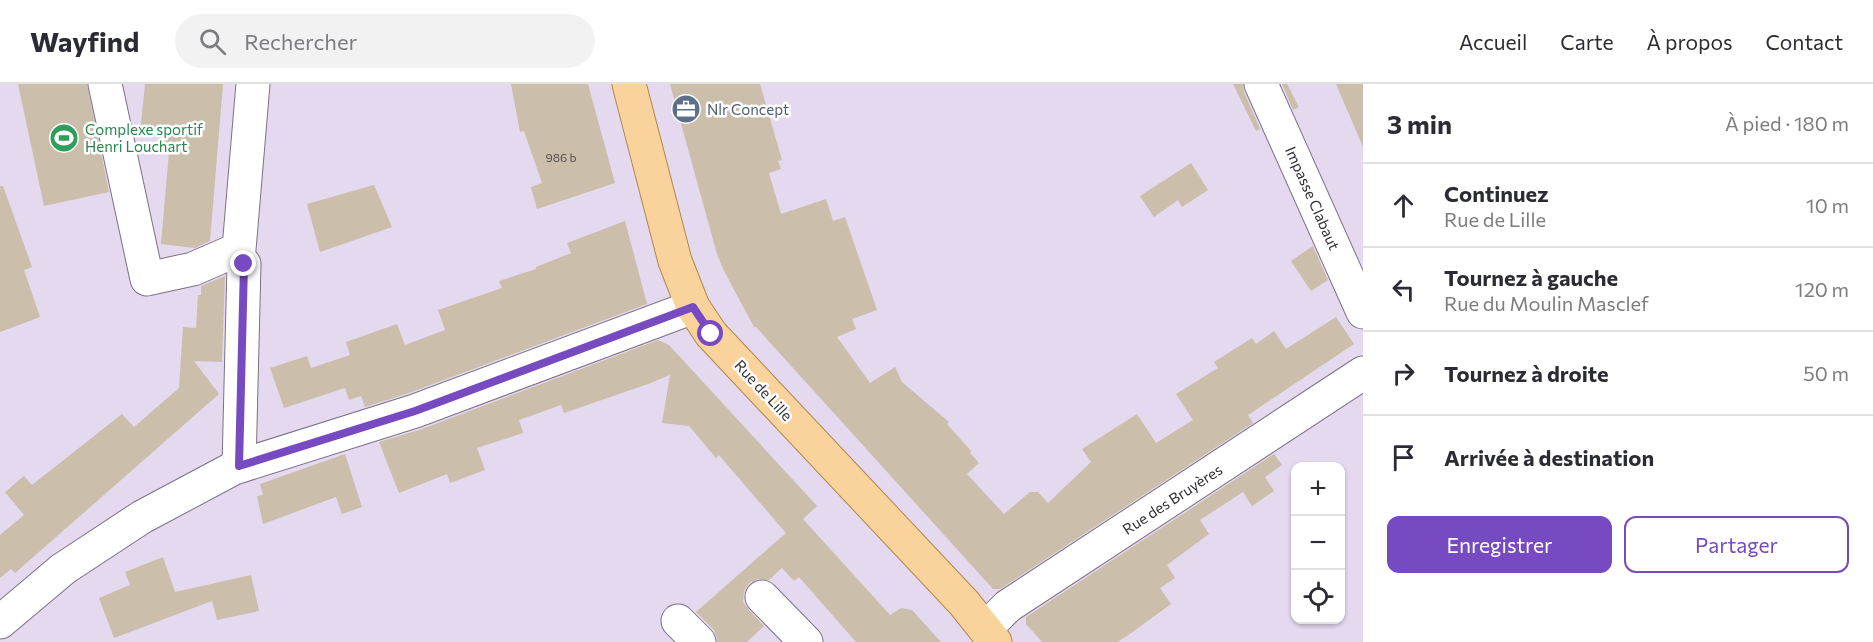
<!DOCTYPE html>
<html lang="fr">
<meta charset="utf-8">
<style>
:root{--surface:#fff;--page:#f2f2f3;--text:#2b2b33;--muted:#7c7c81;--line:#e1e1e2;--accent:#774ac2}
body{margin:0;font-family:Commissioner,sans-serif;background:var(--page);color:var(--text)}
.controls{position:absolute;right:18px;bottom:18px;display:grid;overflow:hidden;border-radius:12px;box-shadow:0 2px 4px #0004}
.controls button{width:54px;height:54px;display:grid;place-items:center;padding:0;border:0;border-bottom:2px solid var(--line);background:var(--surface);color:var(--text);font:30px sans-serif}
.stop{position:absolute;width:18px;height:18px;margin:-14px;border:4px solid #774ac2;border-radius:50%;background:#fff}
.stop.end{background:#774ac2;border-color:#fff;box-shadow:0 2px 6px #0008}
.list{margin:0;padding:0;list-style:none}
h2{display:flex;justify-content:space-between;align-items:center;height:78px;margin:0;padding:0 24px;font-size:26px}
h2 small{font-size:20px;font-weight:400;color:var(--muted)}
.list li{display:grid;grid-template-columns:39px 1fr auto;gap:18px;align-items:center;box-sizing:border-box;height:84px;padding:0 24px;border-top:2px solid var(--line)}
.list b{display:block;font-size:22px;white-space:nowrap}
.list p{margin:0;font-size:20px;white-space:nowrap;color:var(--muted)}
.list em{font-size:20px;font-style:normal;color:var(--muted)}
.actions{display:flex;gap:12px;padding:18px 24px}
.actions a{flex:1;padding:14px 0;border:2px solid var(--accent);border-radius:12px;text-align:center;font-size:21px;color:var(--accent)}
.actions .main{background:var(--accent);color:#fff}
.icon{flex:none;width:33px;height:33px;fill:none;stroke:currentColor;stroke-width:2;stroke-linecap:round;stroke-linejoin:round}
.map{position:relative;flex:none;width:1363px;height:558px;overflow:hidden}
header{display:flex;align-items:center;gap:36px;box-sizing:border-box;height:84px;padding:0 30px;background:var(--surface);border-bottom:2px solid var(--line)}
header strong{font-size:28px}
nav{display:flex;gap:33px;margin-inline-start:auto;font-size:21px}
.search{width:420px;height:54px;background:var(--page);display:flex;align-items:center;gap:15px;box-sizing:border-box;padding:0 21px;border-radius:33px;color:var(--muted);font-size:22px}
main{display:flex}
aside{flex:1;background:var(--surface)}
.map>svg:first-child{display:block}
</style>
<header>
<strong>Wayfind</strong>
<div class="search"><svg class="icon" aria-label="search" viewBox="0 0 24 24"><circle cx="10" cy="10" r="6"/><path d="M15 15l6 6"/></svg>Rechercher</div>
<nav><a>Accueil</a><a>Carte</a><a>À propos</a><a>Contact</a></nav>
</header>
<main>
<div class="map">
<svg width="1363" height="558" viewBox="0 0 1363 558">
<rect width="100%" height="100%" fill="#e4d9ef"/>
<!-- building -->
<g fill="#cbbeaa">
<path d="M 18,0 L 87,0 L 109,108 L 44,122 Z"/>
<path d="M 145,0 L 223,0 L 210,157 L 195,164 L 161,160 L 169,68 L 157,68 L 158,52 L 140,50 Z"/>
<path d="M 511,0 L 588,0 L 615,99 L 537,125 L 531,103 L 542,99 L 524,47 L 520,48 Z"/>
<path d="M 670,0 L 760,0 L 782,76 L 778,77 L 781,85 L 769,89 L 781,130 L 826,115 L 833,137 L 845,133 L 877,226 L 852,235 L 856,245 L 837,253 L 870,299 L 895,283 L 902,298 L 949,338 L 947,340 L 971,367 L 970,369 L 979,379 L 967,390 L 1004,430 L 1030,408 L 1038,408 L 1048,419 L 1091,378 L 1082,365 L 1137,330 L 1156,359 L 1193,336 L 1176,310 L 1218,284 L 1214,278 L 1252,254 L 1256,260 L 1274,247 L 1286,265 L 1336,233 L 1354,260 L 1248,331 L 1253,339 L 1000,505 L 993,505 L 756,243 L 754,243 L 723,185 L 717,170 Z"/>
<path d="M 1233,0 L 1243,0 L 1244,8 L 1260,45 L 1256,47 Z"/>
<path d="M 1282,0 L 1287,0 L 1299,23 L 1293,26 Z"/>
<path d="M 1336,0 L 1363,0 L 1363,63 Z"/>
<path d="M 1191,79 L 1208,106 L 1182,123 L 1178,116 L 1154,133 L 1140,112 Z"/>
<path d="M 374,101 L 392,143 L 320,168 L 307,120 Z"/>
<path d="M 0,102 L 3,102 L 32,183 L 24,186 L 40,233 L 0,248 Z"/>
<path d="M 625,137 L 647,220 L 409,309 L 365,323 L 361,312 L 349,316 L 345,304 L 284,324 L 270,284 L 307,272 L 311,284 L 350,271 L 346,258 L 397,240 L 405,261 L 445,246 L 438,226 L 502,204 L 499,197 L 536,185 L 536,183 L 571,169 L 567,159 Z"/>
<path d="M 1313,162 L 1328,196 L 1311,207 L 1291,177 Z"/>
<path d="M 225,192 L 222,278 L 194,277 L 219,310 L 15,489 L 11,485 L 0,494 L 0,451 L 24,431 L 5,408 L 24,392 L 32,401 L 122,330 L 134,343 L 179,304 L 183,243 L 196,244 L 198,211 L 201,211 L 201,202 Z"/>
<path d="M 658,256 L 669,261 L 817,422 L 803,435 L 890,531 L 901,524 L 912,526 L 941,558 L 856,558 L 799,493 L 794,497 L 782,484 L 769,496 L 758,495 L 749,499 L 744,507 L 743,518 L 749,526 L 764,542 L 747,558 L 717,558 L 717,553 L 713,545 L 696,528 L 786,449 L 719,371 L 716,374 L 689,342 L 662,339 L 670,291 L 648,300 L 564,329 L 561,321 L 519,336 L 523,349 L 477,364 L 485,386 L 450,399 L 447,390 L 399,409 L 379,358 L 422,345 Z"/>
<path d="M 345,370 L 362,423 L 342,430 L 336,413 L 263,440 L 257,412 L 263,411 L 260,400 Z"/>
<path d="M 1274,370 L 1282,381 L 1265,393 L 1274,407 L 1252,422 L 1243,408 L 1200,436 L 1209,450 L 1167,481 L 1175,494 L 1160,504 L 1171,520 L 1127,552 L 1117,558 L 1042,558 L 1026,540 L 1026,533 Z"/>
<path d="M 163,473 L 175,508 L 251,491 L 259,527 L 217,536 L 212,517 L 114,554 L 99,514 L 130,501 L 125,488 Z"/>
</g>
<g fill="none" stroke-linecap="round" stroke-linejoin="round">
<!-- minor casing -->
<g stroke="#7b7185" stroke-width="35">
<g id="minor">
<path d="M 105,0 L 147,195 L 193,185 L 239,165 L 253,0"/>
<path d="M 1261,0 L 1363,228"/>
<path d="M 239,382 L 244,180"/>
<path d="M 762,513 L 806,558"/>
<path d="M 678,537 L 699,558"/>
<path d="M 0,538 L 63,485 L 142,433 L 234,384 L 415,327 L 693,223"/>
<path d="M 985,545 L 1008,522 L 1363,289"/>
</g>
</g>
<!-- major casing -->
<g stroke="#b1864d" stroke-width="35">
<path id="major" d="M 629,0 L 675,177 L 693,223 L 711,250 L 964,519 L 995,558"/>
</g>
<!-- minor -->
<use href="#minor" stroke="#fff" stroke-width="33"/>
<!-- major -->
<use href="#major" stroke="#fad39c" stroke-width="33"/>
</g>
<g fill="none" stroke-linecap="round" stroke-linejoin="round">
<!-- route -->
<path stroke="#774ac2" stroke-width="8" d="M 244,180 L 239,382 L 415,327 L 693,223 L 711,250"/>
</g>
<!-- icons -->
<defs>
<g id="office-disc" transform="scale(1.5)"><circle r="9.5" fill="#5c6f8a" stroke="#fff"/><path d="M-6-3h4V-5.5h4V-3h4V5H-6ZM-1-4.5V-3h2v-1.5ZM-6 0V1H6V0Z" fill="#fff"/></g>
<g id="stadium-disc" transform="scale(1.5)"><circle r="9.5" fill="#2e9e5b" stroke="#fff"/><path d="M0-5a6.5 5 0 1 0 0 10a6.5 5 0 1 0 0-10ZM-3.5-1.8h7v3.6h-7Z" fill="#fff"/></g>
</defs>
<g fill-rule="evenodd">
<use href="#office-disc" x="686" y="25"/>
<use href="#stadium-disc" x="64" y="54"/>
</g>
<g text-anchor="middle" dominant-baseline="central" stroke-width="5" stroke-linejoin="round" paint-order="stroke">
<!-- number labels -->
<g font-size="12" fill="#585152">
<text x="561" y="73">986 b</text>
</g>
<!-- service labels -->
<g font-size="15" fill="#4e5e75" stroke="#fff" text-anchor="start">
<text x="707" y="25">Nlr Concept</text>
</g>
<!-- leisure labels -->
<g font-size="15" fill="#27864d" stroke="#fff" text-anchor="start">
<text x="85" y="45">Complexe sportif<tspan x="85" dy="17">Henri Louchart</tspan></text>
</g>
<!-- street labels -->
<g font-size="15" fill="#312d35" stroke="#fff">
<text transform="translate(1313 114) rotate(66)">Impasse Clabaut</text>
<text transform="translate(764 306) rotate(47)">Rue de Lille</text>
<text transform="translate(1172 415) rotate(-33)">Rue des Bruyères</text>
</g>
</g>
</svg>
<div class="controls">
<button>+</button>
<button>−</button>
<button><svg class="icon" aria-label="locate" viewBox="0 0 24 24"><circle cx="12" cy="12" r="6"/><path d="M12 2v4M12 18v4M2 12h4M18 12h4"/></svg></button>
</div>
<div class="stop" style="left:711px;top:250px"></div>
<div class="stop end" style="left:244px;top:180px"></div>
</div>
<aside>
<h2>3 min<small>À pied · 180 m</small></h2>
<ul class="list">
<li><svg class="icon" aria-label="ahead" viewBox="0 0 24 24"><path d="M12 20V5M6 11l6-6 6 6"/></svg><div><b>Continuez</b><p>Rue de Lille</p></div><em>10 m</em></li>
<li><svg class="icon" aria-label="left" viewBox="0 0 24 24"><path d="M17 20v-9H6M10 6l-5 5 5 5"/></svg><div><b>Tournez à gauche</b><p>Rue du Moulin Masclef</p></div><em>120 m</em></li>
<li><svg class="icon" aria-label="right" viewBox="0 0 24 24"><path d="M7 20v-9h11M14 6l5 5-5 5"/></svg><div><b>Tournez à droite</b></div><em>50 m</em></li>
<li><svg class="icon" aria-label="arrive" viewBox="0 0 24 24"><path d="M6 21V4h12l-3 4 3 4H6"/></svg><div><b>Arrivée à destination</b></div></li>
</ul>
<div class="actions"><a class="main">Enregistrer</a><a>Partager</a></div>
</aside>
</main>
